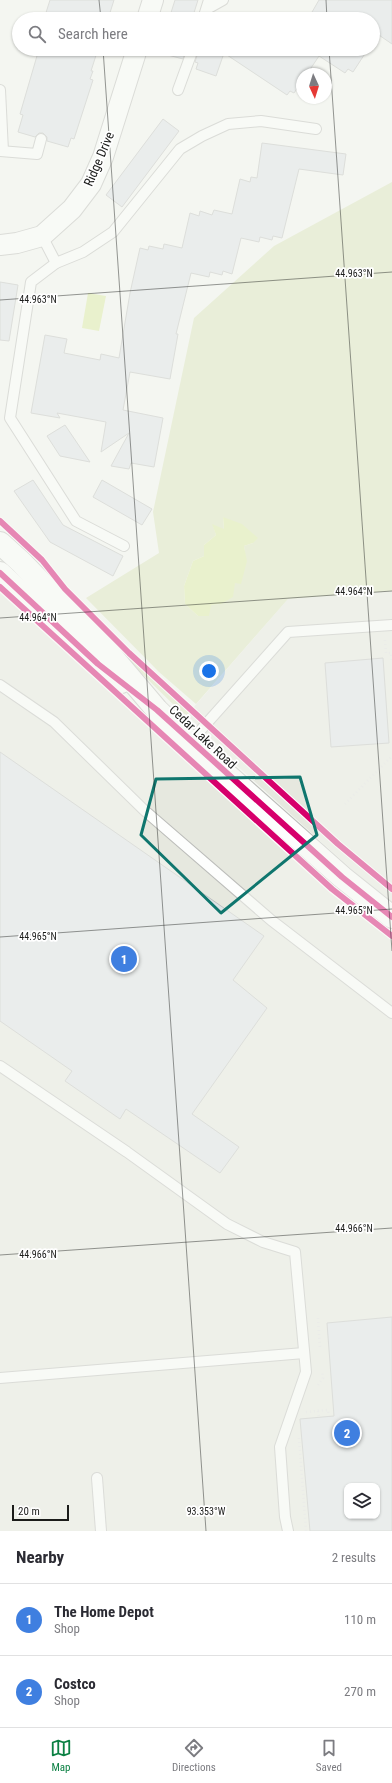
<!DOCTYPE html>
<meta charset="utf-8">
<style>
:root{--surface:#fff;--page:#f2f2f3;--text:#2b2b33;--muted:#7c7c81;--line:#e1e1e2;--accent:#0b8043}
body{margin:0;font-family:"Roboto Condensed",sans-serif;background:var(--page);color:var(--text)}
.controls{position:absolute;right:12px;bottom:12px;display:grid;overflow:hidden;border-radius:8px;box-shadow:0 1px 3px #0004}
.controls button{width:36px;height:36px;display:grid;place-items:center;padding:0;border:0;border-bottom:1px solid var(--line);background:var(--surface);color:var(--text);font:20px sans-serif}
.compass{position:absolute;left:296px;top:68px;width:36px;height:36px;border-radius:50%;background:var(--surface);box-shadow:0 1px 3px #0004;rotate:176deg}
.scale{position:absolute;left:12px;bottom:10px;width:57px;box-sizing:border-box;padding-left:4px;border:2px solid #1b1c1a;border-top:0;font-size:11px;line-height:14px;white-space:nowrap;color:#1b1c1a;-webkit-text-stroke:3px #fff;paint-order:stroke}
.you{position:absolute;left:209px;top:671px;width:14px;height:14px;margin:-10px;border:3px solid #fff;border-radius:50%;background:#1a73e8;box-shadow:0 0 0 6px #1a73e833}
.badge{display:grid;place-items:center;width:26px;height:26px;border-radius:50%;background:var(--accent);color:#fff;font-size:13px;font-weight:700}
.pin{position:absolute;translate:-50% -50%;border:2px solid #fff;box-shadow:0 1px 4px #0006}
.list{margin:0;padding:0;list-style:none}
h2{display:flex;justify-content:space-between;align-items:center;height:52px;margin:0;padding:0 16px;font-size:17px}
h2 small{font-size:13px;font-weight:400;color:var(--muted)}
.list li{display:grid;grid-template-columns:26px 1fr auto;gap:12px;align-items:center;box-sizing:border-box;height:72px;padding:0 16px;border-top:1px solid var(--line)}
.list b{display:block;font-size:15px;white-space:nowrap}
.list p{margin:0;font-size:13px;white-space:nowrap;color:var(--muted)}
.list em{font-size:13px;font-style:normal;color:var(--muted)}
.icon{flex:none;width:22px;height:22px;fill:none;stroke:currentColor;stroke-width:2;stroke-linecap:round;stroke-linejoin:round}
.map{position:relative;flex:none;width:392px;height:1531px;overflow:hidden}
.search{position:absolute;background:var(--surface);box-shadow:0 1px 3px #0004;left:12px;right:12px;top:12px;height:44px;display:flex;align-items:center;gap:10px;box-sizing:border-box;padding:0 14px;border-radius:22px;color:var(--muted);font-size:15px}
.sheet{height:196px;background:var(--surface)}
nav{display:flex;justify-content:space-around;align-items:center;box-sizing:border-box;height:56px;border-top:1px solid var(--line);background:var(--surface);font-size:11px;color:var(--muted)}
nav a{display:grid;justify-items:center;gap:2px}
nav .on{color:var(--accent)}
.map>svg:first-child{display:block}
</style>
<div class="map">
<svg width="392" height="1531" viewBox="0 0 392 1531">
<rect width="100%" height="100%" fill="#f4f6f1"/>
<!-- built -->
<g fill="#e6e8df" fill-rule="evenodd">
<path d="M 392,591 L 392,902 L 358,875 L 223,753 L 217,744 L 187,715 L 288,599 Z"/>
<path d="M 0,593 L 330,893 L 392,940 L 392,1531 L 0,1531 ZM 347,1486 L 377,1486 L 377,1516 L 347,1516 Z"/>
</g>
<!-- green -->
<g fill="#dbe4bd" fill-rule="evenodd">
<path d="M 392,182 L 392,591 L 288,599 L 196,704 L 159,672 L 86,598 L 159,553 L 153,512 L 194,318 L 274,246 ZM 223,517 L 253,543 L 244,546 L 246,561 L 235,583 L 221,604 L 211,605 L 198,616 L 185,604 L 184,586 L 193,561 L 204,556 L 204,545 L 216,535 L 213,525 L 224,530 Z"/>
<path d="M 77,603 L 150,675 L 190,711 L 187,715 L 181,712 L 73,606 Z"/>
</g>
<!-- water -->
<g fill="#dceba3">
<path d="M 88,293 L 106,296 L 99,331 L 82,328 Z"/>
<path d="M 223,517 L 242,524 L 258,538 L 253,543 L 244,546 L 247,561 L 241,584 L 235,583 L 233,597 L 221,604 L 211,605 L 209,616 L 198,616 L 185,604 L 184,586 L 193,561 L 204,556 L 204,545 L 216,535 L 212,524 L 224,529 Z"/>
</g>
<!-- building -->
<g fill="#dde3e6" stroke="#c0c1c0" fill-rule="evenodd">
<path d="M 50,0 L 114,0 L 108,19 L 44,19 Z"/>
<path d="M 175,0 L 198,0 L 192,19 L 169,19 Z"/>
<path d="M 319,0 L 392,0 L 392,44 L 373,31 L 373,19 L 308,19 Z"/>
<path d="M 39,49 L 98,49 L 91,71 L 93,71 L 90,79 L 93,80 L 74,139 L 71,138 L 68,147 L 47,141 L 47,137 L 43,133 L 39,133 L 35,137 L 18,132 L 23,115 L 20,114 Z"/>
<path d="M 165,49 L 186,49 L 183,59 L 164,54 Z"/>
<path d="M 199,49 L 368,49 L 353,72 L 348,69 L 345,73 L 319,56 L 307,74 L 302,74 L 302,81 L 294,93 L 290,91 L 287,95 L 224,53 L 216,76 L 196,69 L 198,63 L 195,62 Z"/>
<path d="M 163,119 L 179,131 L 122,207 L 106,195 Z"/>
<path d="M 262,143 L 346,154 L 343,175 L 299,169 L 282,238 L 273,236 L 272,240 L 260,237 L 259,242 L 241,238 L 232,274 L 223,271 L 222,275 L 210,272 L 209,277 L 191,273 L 176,334 L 178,334 L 170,379 L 130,372 L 123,410 L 163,418 L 154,467 L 131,463 L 129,469 L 111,466 L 129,433 L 101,452 L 106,422 L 57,413 L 60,418 L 31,413 L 45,335 L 67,339 L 64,353 L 100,360 L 101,354 L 119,358 L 130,293 L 140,248 L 148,250 L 149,246 L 163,249 L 164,244 L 182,248 L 190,213 L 199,216 L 200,211 L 212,215 L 214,210 L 232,214 L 240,179 L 250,182 L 251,177 L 257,178 Z"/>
<path d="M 0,282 L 18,285 L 9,341 L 0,340 Z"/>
<path d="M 65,425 L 90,462 L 60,456 L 47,436 Z"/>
<path d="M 33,480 L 63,525 L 123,556 L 113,576 L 50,542 L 14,491 Z"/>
<path d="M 102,480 L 152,509 L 142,525 L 93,497 Z"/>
<path d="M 383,658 L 389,743 L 331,747 L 325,663 Z"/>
<path d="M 0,752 L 264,936 L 233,980 L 267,1008 L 192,1114 L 239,1147 L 220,1173 L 126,1109 L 120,1119 L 65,1081 L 72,1071 L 0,1021 Z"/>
<path d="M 392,1317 L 392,1531 L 310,1531 L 300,1419 L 334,1416 L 327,1323 ZM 347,1486 L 377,1486 L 377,1516 L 347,1516 Z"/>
</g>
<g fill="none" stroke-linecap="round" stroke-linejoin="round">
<!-- lane casing -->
<g stroke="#bcbdba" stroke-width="12">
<g id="lane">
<path d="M 207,9 L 223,0"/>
<path d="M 203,19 L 209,0"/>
<path d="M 0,90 L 3,151"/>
<path d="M 178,90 L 193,49"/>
<path d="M 0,151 L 37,154 L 41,139"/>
<path d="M 42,236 L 56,263"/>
<path d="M 124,546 L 76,521 L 10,418 L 31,282 L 56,263 L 83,252 L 113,232 L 180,149 L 202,136 L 228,124 L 261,121 L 316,129"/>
<path d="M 0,685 L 54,722 L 144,810 L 271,920 L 392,1013"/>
<path d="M 190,742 L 288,632 L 392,625"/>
<path d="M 0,1066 L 127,1152 L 227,1224 L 263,1242 L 295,1252 L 306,1372 L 280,1447 L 285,1517 L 288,1531"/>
<path d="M 0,1378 L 304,1353"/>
<path d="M 97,1478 L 101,1531"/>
</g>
</g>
<!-- street casing -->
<g stroke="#bcbdba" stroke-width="22">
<g id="street">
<path d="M 147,19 L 153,0"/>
<path d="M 0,245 L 17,243 L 42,236 L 72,209 L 91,184 L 103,157 L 137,49"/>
</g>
</g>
<!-- secondary casing -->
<g stroke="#bcbdba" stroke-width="24">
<g id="secondary">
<path d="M 0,543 L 21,562 L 108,652 L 157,710 L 190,742 L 342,877 L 392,917"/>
<path d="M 0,573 L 98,664 L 121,682"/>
</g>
</g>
<!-- path -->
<g stroke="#e0e0df" stroke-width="2.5" stroke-dasharray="1 3" stroke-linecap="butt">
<path d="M 385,640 L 386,653 L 391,653 L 392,661"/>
<path d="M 345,804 L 392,756"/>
<path d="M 318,1318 L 320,1348"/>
<path d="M 318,1385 L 323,1378 L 322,1371"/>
<path d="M 318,1411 L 319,1417"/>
<path d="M 306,1412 L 328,1410 L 329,1416"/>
<path d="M 299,1438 L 306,1531"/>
</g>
<!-- lane -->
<use href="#lane" stroke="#fdfefd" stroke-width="10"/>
<!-- street -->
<use href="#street" stroke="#fdfefd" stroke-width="20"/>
<!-- secondary -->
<use href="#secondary" stroke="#fdfefd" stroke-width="22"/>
<!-- cycleway casing -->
<g stroke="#fff" stroke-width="8">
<g id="cycleway">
<path d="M 0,521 L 42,560 L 65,589 L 129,653 L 338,844 L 392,889"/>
<path d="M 0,573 L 98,664 L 157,710 L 342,877 L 392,917"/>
<path d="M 0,587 L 332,889 L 392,936"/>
</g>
</g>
<!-- cycleway -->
<use href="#cycleway" stroke="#d6006c" stroke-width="6"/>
</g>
<!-- marked area -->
<path d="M0 0H392V1531H0ZM 300,777 L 317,835 L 221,913 L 141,835 L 156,779 Z" fill="#f4f6f1" fill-opacity=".55" fill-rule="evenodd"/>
<path fill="none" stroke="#0f766e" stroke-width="3" stroke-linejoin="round" d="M 300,777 L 317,835 L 221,913 L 141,835 L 156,779 Z"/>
<!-- ticks -->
<path fill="none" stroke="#1b1c1a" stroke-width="1" stroke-opacity="0.45" d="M 99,0 L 101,19M 326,0 L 327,19M 103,49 L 206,1531M 329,49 L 392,951M 0,300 L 392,272M 0,618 L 392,591M 0,937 L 392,909M 0,1255 L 392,1228"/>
<g text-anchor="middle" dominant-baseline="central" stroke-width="3.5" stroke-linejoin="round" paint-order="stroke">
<!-- street labels -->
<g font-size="13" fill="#1b1c1a" stroke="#fff">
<text transform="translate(99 159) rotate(-67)">Ridge Drive</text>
<text transform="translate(203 737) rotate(43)">Cedar Lake Road</text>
</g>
</g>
<g font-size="10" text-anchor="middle" fill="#1b1c1a" stroke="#fff" stroke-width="3.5" stroke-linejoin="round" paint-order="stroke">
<text x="354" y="277">44.963°N</text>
<text x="38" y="303">44.963°N</text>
<text x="354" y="595">44.964°N</text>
<text x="38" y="621">44.964°N</text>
<text x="354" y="914">44.965°N</text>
<text x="38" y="940">44.965°N</text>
<text x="354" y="1232">44.966°N</text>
<text x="38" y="1258">44.966°N</text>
<text x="206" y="1515">93.353°W</text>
</g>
</svg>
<div class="controls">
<button><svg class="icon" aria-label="layers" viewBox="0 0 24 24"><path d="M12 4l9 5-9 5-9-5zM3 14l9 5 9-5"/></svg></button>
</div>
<svg class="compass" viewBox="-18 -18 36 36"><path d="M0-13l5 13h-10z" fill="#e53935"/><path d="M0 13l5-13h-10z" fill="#7c7c81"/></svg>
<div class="scale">20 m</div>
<div class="you"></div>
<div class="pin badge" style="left:124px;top:959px;background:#3f7fe0">1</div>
<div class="pin badge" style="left:347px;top:1433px;background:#3f7fe0">2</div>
<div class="search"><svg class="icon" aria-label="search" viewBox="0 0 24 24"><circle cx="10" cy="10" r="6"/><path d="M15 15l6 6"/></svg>Search here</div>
</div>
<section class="sheet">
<h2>Nearby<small>2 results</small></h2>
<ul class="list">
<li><span class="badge" style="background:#3f7fe0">1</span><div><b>The Home Depot</b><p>Shop</p></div><em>110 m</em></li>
<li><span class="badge" style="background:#3f7fe0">2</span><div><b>Costco</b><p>Shop</p></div><em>270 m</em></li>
</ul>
</section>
<nav>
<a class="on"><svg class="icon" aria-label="map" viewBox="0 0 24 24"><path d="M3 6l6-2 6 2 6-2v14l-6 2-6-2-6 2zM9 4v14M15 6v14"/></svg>Map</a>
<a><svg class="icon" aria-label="directions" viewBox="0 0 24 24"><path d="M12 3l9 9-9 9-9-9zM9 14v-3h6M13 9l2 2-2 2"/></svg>Directions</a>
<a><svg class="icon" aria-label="saved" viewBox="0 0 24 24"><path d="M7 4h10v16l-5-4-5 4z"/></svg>Saved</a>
</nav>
